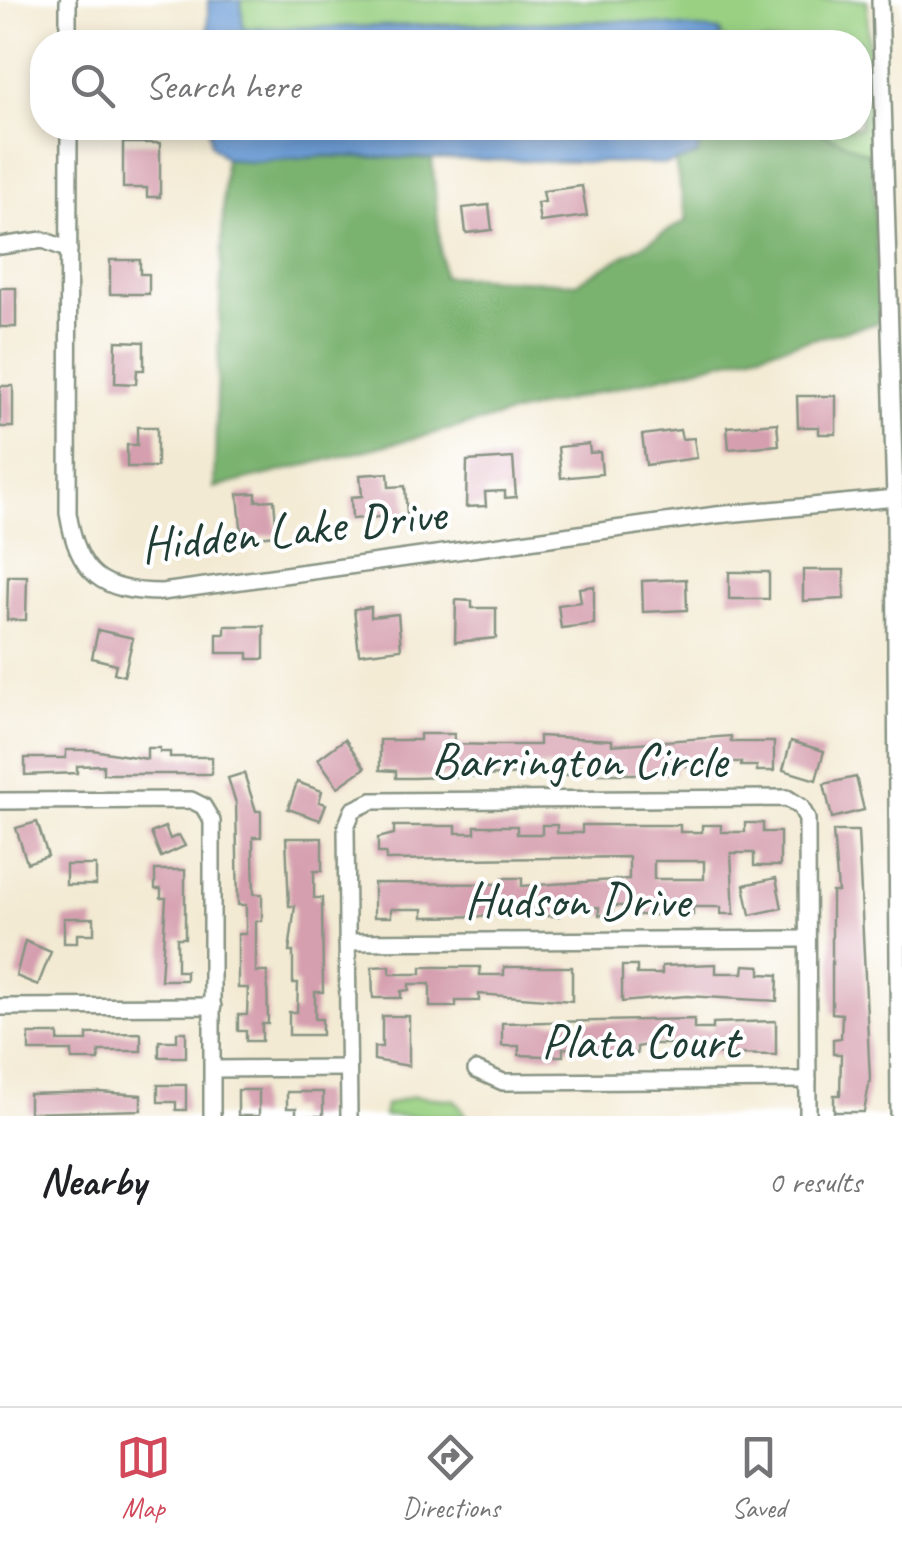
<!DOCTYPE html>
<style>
:root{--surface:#fff;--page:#f6f6f6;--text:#202124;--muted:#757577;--line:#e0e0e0;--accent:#d1495b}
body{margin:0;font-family:Caveat,sans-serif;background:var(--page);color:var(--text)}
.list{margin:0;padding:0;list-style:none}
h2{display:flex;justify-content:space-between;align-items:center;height:130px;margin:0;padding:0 40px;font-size:42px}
h2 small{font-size:32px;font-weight:400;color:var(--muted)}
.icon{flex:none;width:55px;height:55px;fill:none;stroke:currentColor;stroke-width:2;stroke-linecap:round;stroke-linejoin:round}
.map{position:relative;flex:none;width:902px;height:1116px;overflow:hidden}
.search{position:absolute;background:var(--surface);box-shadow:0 5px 15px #0003;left:30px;right:30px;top:30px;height:110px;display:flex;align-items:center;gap:25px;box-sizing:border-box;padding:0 35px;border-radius:40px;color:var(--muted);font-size:38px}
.sheet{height:290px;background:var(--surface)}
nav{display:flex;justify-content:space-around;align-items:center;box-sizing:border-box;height:140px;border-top:2px solid var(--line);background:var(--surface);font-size:28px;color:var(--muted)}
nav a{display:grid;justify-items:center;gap:5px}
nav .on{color:var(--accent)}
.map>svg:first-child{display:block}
</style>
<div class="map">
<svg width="902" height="1116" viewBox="0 0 902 1116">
<rect width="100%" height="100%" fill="#fff"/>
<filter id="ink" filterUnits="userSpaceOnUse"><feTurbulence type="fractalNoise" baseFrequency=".01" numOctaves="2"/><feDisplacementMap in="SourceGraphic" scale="20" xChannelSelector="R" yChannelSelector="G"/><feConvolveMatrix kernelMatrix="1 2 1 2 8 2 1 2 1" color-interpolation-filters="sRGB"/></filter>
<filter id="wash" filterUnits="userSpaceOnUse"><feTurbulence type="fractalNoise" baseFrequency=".0048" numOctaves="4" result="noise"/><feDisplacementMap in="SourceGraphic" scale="40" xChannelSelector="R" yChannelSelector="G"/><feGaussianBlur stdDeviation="2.25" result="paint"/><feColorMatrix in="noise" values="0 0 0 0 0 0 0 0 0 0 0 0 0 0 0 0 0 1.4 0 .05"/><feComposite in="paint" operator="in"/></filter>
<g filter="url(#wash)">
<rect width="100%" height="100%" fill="#f3ead3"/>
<!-- green -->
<g fill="#99d082" stroke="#5c865b" stroke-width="2.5">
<path d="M 241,0 L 867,0 L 872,156 L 812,128 L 860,128 L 860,42 L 727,42 L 719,31 L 624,21 L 243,29 Z"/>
<path d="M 414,1096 L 455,1100 L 467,1116 L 384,1116 L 385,1105 Z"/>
</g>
<!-- forest -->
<path fill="#7ab270" stroke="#4c7852" stroke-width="2.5" d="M 702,128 L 812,128 L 872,156 L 881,322 L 214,488 L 225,158 L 249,162 L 329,156 L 432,159 L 443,276 L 576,283 L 687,220 L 675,162 L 697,155 Z"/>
<!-- water -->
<g fill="#6d9dd6" stroke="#466d85" stroke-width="2.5">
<path d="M 208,0 L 241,0 L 243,29 L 624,21 L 720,31 L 720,42 L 208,42 Z"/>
<path d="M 209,128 L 702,128 L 697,155 L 668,164 L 329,156 L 249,162 L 225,158 L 211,145 Z"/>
</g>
<g id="blocks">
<!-- building -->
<g fill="#d59faf" fill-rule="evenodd">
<path d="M 123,143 L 160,143 L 160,197 L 147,197 L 147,188 L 123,188 Z"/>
<path d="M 582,186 L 587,216 L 540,222 L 537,203 L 545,202 L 543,191 Z"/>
<path d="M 489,205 L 492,230 L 466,233 L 463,208 Z"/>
<path d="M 110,260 L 140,260 L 140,274 L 149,274 L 149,294 L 110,294 Z"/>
<rect x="0" y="288" width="16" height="39"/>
<path d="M 116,341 L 144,342 L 144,370 L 137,370 L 136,384 L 115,383 Z"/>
<rect x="0" y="386" width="13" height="41"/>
<path d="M 797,396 L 836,396 L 836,434 L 819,434 L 819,427 L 798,427 Z"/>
<path d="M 777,423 L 779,445 L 729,449 L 727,427 Z"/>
<path d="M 137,427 L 157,427 L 157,467 L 127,467 L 127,445 L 137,445 Z"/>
<path d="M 680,430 L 682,439 L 694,438 L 697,458 L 646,465 L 642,435 Z"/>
<path d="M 589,444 L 590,453 L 600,452 L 602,474 L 561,478 L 558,447 Z"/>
<path d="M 513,458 L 516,497 L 505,498 L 505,491 L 485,492 L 486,506 L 466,507 L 467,461 Z"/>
<path d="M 388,473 L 389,487 L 405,486 L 407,515 L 352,519 L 351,497 L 362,496 L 360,475 Z"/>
<path d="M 256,493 L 256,501 L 274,500 L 277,535 L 242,538 L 238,494 Z"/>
<path d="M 803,570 L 844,570 L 844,599 L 803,601 Z"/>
<rect x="729" y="572" width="40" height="27"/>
<path d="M 8,576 L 27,576 L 26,620 L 7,620 Z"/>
<path d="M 686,579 L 687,610 L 643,612 L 642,581 Z"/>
<path d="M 594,586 L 594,624 L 561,628 L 558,605 L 581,602 L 579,588 Z"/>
<path d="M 456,600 L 472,601 L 472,608 L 496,608 L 496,638 L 455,642 Z"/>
<path d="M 371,607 L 371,617 L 398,614 L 401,649 L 359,654 L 354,609 Z"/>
<path d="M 225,626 L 264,626 L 264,659 L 248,659 L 248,653 L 217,653 L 217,634 L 225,634 Z"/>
<path d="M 98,630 L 133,638 L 124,676 L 114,673 L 116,664 L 92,658 Z"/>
<path d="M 420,734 L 454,734 L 454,744 L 493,745 L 539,745 L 539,736 L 612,740 L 612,745 L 731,736 L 731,742 L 774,742 L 774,771 L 757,771 L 757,766 L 741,766 L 741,762 L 714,762 L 714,774 L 698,773 L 699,766 L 675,766 L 675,774 L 596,774 L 596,767 L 572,767 L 572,775 L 556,775 L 556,767 L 534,767 L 534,774 L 414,778 L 396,778 L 396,771 L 380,770 L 380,740 L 420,740 Z"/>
<path d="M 345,739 L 365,768 L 338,787 L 318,759 Z"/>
<path d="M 791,741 L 824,751 L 816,780 L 783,770 Z"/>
<path d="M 147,748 L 160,748 L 160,752 L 170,752 L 170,757 L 212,757 L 212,774 L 103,774 L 103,765 L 77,766 L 77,773 L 25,775 L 25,758 L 66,758 L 66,750 L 93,750 L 147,759 Z"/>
<path d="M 244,773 L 256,811 L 261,811 L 261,837 L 253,837 L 253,855 L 254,894 L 262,894 L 262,921 L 256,921 L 256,972 L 267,972 L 268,1024 L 262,1024 L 262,1041 L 246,1041 L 246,1031 L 238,1031 L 238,1015 L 247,1015 L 248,988 L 238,988 L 238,934 L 246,934 L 246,905 L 238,905 L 236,803 L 228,778 Z"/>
<path d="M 856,777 L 864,810 L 832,818 L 824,784 Z"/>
<path d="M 297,782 L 322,791 L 319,802 L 326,804 L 320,820 L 288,809 Z"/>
<path d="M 37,822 L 48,856 L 27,863 L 16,828 Z"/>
<path d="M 745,823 L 763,823 L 763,832 L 780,832 L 780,866 L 754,866 L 754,853 L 731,853 L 734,914 L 721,914 L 721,907 L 693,907 L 693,915 L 678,915 L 678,907 L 654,907 L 654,915 L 638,915 L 638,906 L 613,906 L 613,915 L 599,915 L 599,907 L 559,909 L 559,916 L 517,916 L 517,908 L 492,908 L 492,916 L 423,917 L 423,909 L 391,909 L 391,917 L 374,917 L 374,883 L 503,884 L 503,878 L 522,878 L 522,886 L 629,879 L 629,857 L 386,860 L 386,853 L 378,853 L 378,838 L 394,834 L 394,826 L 456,826 L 456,833 L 475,833 L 475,826 L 517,826 L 517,834 L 542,834 L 542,825 L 557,825 L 557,833 L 582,833 L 582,825 L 680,825 L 680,832 L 702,832 L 702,825 L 721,825 L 721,832 L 745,832 ZM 654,861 L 704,861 L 704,879 L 654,879 Z"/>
<path d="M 165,827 L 170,839 L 179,835 L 185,846 L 161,857 L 151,833 Z"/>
<path d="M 833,831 L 858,831 L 870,1079 L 864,1112 L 834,1112 L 834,1095 L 840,1095 L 841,1054 L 833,1054 L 833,1039 L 841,1038 L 842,1014 L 832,1013 L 832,892 L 838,892 Z"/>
<path d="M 286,838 L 322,838 L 322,871 L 314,871 L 314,898 L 322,898 L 323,992 L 315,992 L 315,1019 L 322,1019 L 322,1035 L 289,1035 L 289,1012 L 297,1012 L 298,983 L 293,983 L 293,952 L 289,952 L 295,906 L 289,906 Z"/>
<rect x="66" y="865" width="30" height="20"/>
<path d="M 155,870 L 185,870 L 185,938 L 177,938 L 177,971 L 186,971 L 186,980 L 161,980 L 166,898 L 161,898 L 161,889 L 155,889 Z"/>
<path d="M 776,878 L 782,908 L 750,915 L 744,885 Z"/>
<path d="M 64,918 L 94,918 L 94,934 L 77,934 L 77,943 L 64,943 Z"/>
<path d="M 25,941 L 51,952 L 38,985 L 16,976 Z"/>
<path d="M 716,964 L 716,973 L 743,973 L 744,965 L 760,966 L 760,974 L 778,975 L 777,1001 L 686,996 L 622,1002 L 622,966 L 637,966 L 637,974 L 662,974 L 662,966 Z"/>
<path d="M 390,966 L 390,974 L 421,974 L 421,967 L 480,967 L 480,975 L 504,975 L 504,967 L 572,967 L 572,1001 L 479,994 L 479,1001 L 456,1001 L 456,1007 L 430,1007 L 430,984 L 409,984 L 409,990 L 401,991 L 401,998 L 373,998 L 372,967 Z"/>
<path d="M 382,1016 L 409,1016 L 409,1066 L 374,1060 L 374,1047 L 382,1047 Z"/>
<path d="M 694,1019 L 694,1029 L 713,1029 L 713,1023 L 776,1021 L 776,1055 L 678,1053 L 678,1044 L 652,1044 L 637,1047 L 637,1054 L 563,1048 L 563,1056 L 544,1056 L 519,1055 L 519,1046 L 502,1046 L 502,1023 Z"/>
<path d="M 177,1032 L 186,1032 L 186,1057 L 159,1057 L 159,1041 L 177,1041 Z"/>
<path d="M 141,1033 L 141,1051 L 99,1051 L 99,1060 L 72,1060 L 72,1051 L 29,1051 L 29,1034 L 58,1034 L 58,1041 L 87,1041 L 87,1034 Z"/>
<path d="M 158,1085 L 186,1085 L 186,1110 L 176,1110 L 176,1102 L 158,1102 Z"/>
<rect x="238" y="1090" width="21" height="26"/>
<path d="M 99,1092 L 141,1095 L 141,1110 L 29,1113 L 29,1094 Z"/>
<path d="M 287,1092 L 323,1092 L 323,1116 L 296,1116 L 296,1108 L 287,1108 Z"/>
</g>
</g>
</g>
<g filter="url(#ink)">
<use href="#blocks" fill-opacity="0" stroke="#899484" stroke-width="2.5"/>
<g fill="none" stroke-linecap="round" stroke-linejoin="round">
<!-- minor casing -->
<g stroke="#899484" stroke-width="20">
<g id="minor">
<path d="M 68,0 L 68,42"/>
<path d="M 880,0 L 895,498 L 899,1116"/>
<path d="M 69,128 L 68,513 C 78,574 101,592 162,592 L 716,515 L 895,498"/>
<path d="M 0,246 L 43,240 L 69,250"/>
<path d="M 0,801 L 191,800 L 203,806 L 212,821 L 212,1116"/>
<path d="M 347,942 L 807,939"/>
<path d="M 0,1007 L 213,1006"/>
<path d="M 213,1069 L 348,1068"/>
<path d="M 476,1070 L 503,1082 L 808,1080"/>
<path d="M 349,1116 L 346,827 L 353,810 L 372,801 L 787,798 L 801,807 L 807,819 L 808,1116"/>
</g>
</g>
<!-- minor -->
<use href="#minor" stroke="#fff" stroke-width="15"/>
</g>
</g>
<g text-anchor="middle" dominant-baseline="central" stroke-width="8" stroke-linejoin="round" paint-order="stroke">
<!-- street labels -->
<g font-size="50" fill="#1f3d34" stroke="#fff">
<text transform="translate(293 529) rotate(-6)">Hidden Lake Drive</text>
<text x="579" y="760">Barrington Circle</text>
<text x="577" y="900">Hudson Drive</text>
<text x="640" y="1041">Plata Court</text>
</g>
</g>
</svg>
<div class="search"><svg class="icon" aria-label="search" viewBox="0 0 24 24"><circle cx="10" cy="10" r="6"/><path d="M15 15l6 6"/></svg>Search here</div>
</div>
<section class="sheet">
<h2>Nearby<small>0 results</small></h2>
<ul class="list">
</ul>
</section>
<nav>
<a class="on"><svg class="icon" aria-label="map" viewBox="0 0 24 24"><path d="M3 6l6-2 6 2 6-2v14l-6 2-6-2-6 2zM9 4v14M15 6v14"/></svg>Map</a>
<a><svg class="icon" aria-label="directions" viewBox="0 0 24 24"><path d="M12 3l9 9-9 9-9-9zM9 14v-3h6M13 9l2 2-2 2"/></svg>Directions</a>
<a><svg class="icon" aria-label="saved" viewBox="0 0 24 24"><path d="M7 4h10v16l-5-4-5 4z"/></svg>Saved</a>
</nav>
